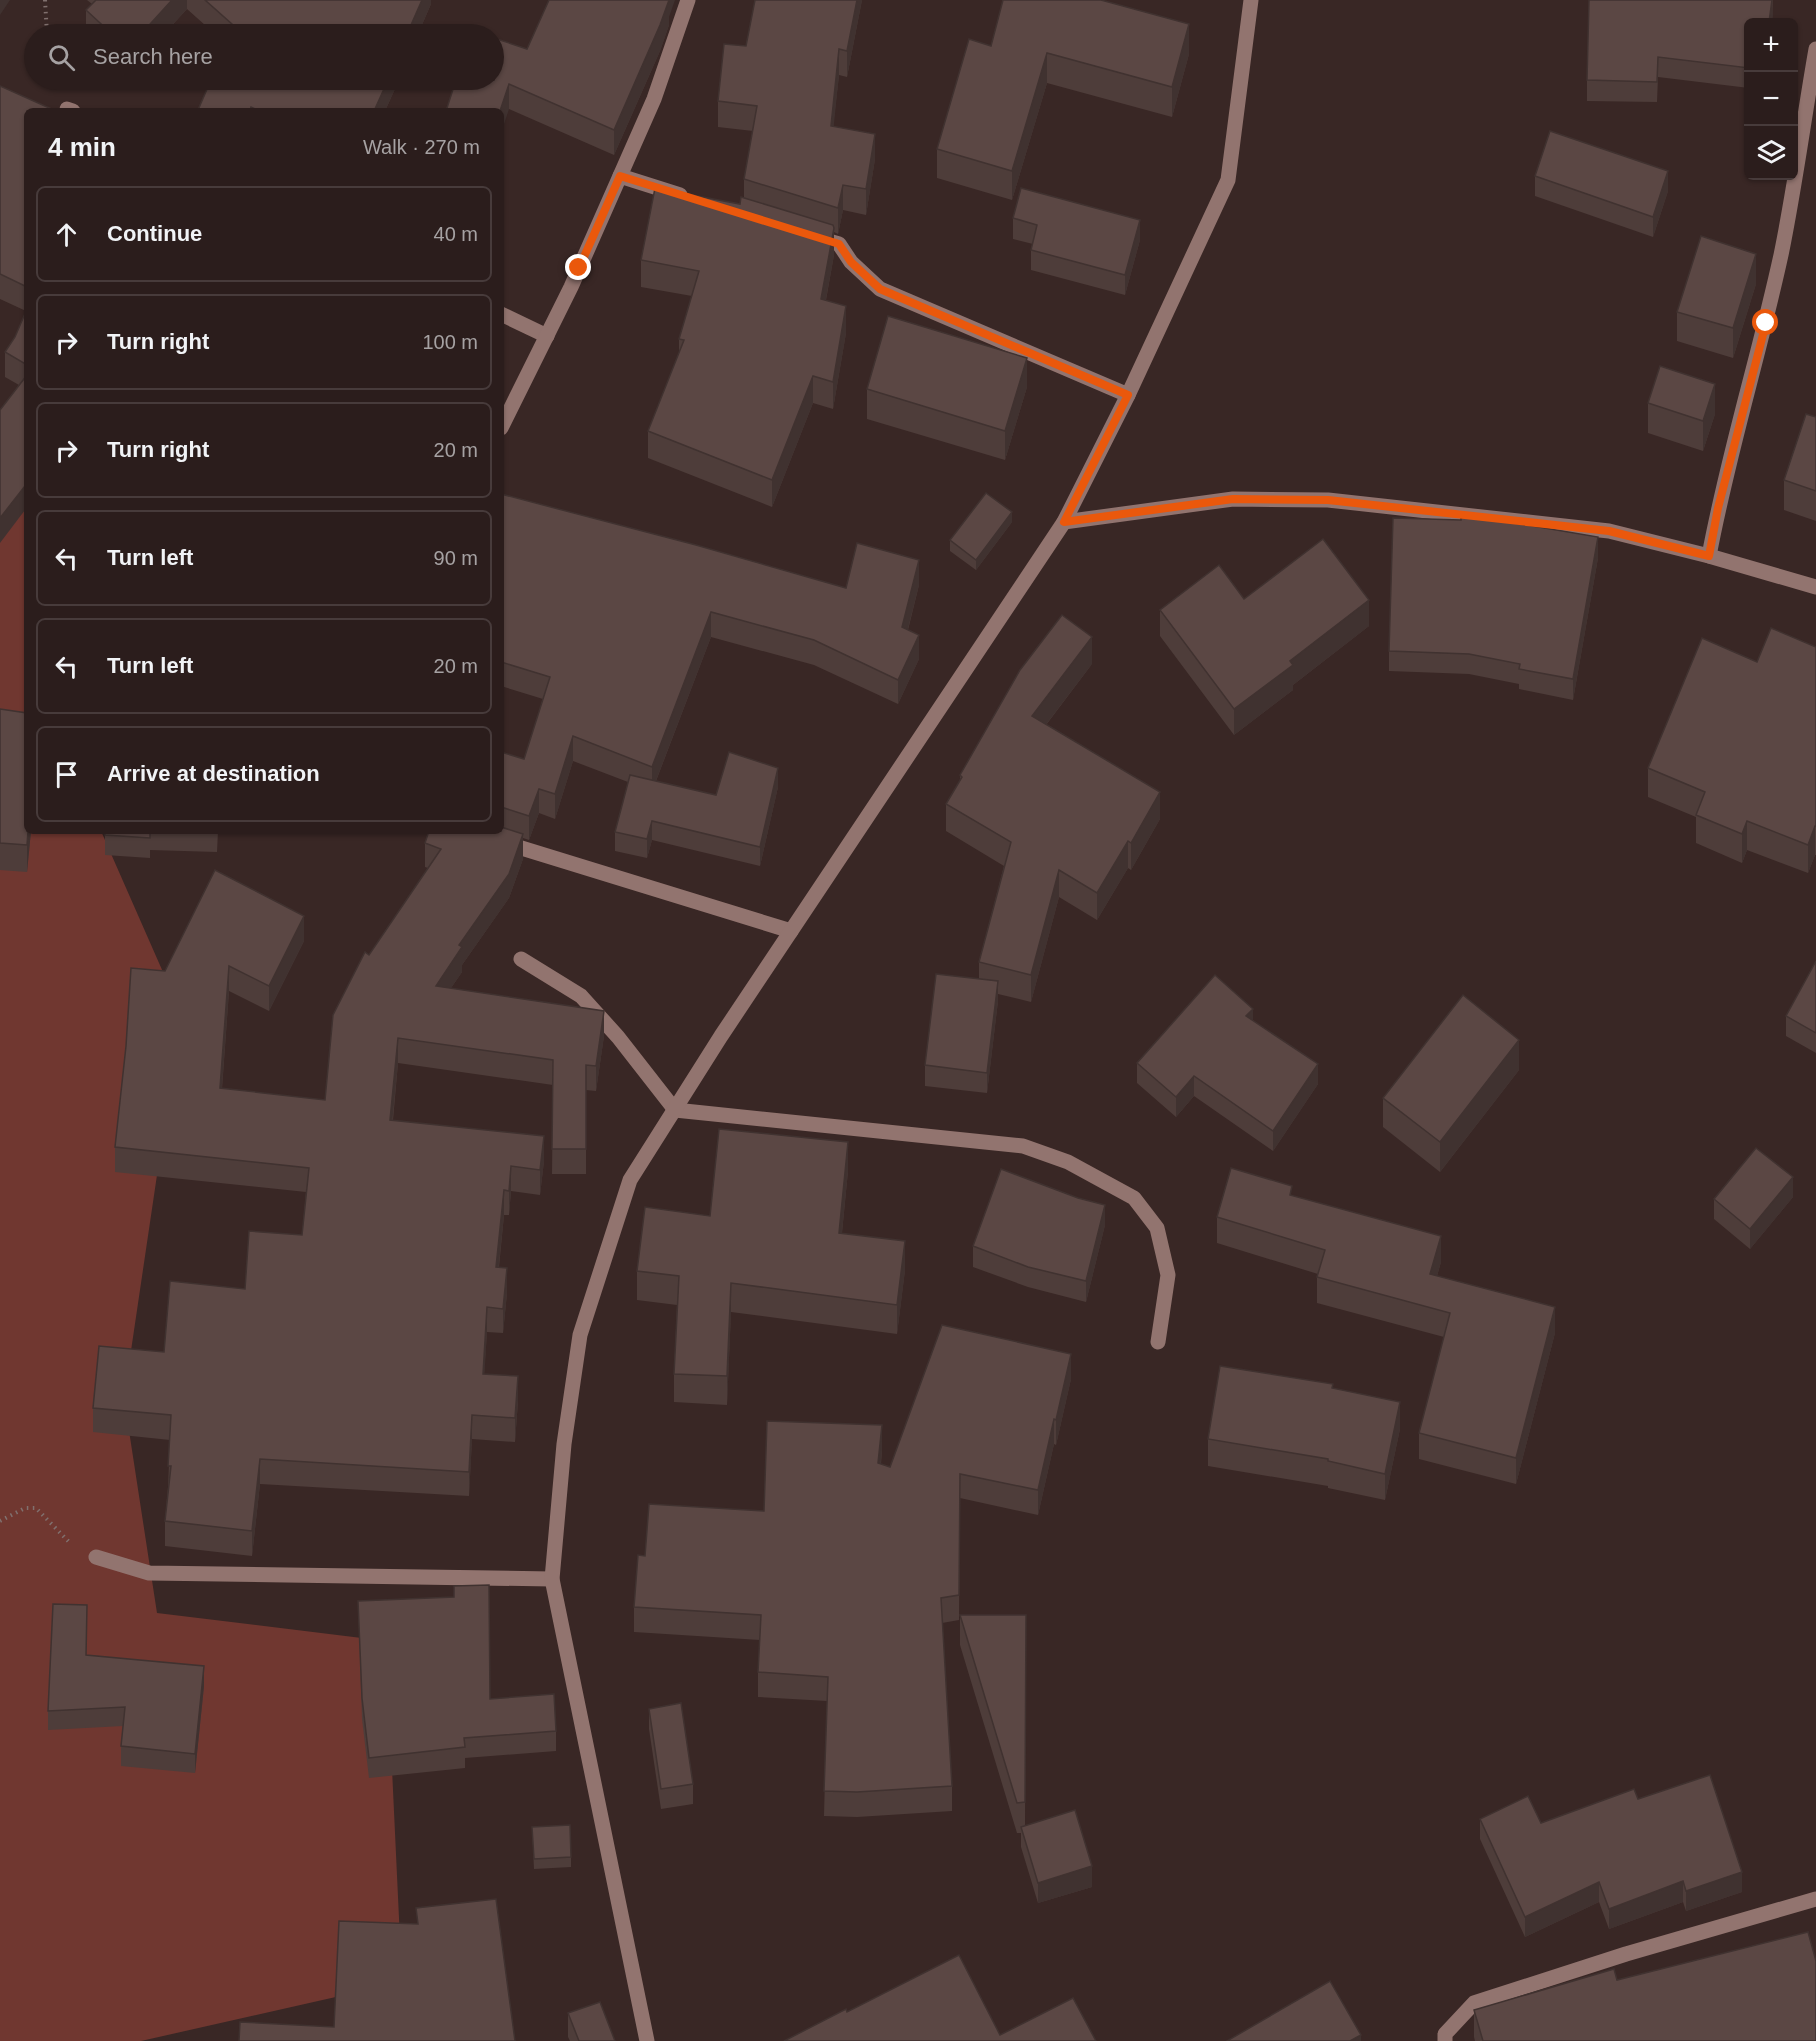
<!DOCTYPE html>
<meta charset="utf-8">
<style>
:root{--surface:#2b1d1c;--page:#332625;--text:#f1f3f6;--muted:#a6a2a3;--line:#473b3b}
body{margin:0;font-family:Helvetica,sans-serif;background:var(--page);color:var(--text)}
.controls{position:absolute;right:18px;top:18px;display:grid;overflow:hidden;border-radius:9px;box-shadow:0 2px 4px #0004}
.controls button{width:54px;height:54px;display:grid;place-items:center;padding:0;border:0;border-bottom:2px solid var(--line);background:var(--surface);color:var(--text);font:30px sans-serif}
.stop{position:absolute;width:18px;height:18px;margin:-14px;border:4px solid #ea580c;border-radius:50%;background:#fff}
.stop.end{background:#ea580c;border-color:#fff;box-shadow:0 2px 6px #0008}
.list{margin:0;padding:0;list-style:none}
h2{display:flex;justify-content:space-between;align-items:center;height:78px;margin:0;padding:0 24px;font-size:26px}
h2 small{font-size:20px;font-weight:400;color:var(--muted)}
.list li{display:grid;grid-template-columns:39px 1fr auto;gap:18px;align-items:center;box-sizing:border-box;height:96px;margin:0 12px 12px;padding:0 12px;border:2px solid var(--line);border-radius:9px}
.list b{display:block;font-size:22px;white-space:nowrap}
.list em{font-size:20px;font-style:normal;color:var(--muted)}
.icon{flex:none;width:33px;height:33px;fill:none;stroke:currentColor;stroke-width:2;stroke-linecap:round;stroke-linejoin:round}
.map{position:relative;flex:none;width:1816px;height:2041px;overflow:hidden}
.search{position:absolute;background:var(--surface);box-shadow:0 2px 4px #0004;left:24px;top:24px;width:480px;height:66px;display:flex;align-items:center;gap:15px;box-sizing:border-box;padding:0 21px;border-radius:33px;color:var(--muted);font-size:22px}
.panel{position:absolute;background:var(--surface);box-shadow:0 2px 4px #0004;left:24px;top:108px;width:480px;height:726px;border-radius:9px}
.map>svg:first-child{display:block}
</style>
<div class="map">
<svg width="1816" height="2041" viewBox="0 0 1816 2041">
<rect width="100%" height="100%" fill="#392725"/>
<!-- green -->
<path fill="#703730" d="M 0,443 L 27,499 L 27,831 L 101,831 L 181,1013 L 124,1398 L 157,1613 L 386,1641 L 402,1982 L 141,2041 L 0,2041 Z"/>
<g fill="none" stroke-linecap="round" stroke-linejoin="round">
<!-- path -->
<g stroke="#80706e" stroke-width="4" stroke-dasharray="1.5 4.5" stroke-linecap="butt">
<path d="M 45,0 L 47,34"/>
<path d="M 0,1521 L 25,1508 L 36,1508 L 71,1544"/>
</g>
<!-- minor -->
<g stroke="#92746f" stroke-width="15">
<path d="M 67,109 L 73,111"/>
<path d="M 620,176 L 680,195"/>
<path d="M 815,237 L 839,244 L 851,262 L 880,289 L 1128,395"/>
<path d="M 501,314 L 547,336"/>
<path d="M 501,428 L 571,287 L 654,99 L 688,0"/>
<path d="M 1064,522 L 1233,499 L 1328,500 L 1609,531 L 1709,556 L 1816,587"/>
<path d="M 1709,556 C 1728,454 1759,356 1781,255 C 1795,187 1804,117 1816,49"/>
<path d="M 466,831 L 791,931"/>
<path d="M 521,959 L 581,996 L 618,1037 L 675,1110 L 1023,1146 L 1068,1162 L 1134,1198 L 1157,1228 L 1168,1275 L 1158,1342"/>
<path d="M 96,1557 L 149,1573 L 552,1579"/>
<path d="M 647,2041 L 552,1579 L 564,1444 L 580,1335 L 630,1180 L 721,1036 L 1064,522 L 1128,395 L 1228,180 L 1251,0"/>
<path d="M 1445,2041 L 1445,2034 L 1474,2003 L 1626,1954 L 1816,1899"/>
</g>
</g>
<!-- wall -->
<g fill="#4e3d3a">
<path d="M 87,0 L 431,0 L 431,4 L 418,34 L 215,34 L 187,9 L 164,34 L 86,34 L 86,10 L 92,4 Z"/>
<path d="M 862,0 L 847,77 L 839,75 L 833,127 L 875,159 L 866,215 L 843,210 L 838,234 L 834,232 L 834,255 L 826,300 L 846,333 L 833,409 L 813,403 L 772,507 L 648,458 L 648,431 L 679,353 L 679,339 L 692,296 L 641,287 L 641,260 L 740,204 L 744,198 L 744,179 L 753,131 L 718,127 L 718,101 L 746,46 Z"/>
<path d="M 1773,0 L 1772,22 L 1749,22 L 1749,88 L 1658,77 L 1657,102 L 1587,101 L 1587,80 Z"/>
<path d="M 669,17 L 669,25 L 660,51 L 614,155 L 509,109 L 446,111 L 527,49 Z"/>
<path d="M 991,46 L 1189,54 L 1172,117 L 1047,83 L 1012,200 L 937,178 L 937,149 Z"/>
<path d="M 211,80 L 399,80 L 385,111 L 198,111 Z"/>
<path d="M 0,86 L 27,111 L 27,512 L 25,510 L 19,385 L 5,377 L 5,352 L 15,337 L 26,311 L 0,299 Z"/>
<path d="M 1535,176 L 1668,191 L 1653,237 L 1535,196 Z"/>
<path d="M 1013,218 L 1140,240 L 1125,295 L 1031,270 L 1031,250 L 1033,244 L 1013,239 Z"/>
<path d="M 1756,284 L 1733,358 L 1677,341 L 1677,312 Z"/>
<path d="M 1027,387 L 1005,460 L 867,419 L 867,389 Z"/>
<path d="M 1648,403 L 1715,414 L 1703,451 L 1648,433 Z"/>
<path d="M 1816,417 L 1816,521 L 1784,510 L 1784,480 Z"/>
<path d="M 501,494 L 846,588 L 919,585 L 908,630 L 919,659 L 898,704 L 814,665 L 711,637 L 656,781 L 716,795 L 778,787 L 760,866 L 652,840 L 647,858 L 615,851 L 615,832 L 628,782 L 573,761 L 555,819 L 539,813 L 529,840 L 523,838 L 523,859 L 509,898 L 462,965 L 462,972 L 451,988 L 604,1036 L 596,1091 L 586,1090 L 586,1174 L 552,1174 L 553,1085 L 398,1063 L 393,1120 L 544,1161 L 540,1195 L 511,1191 L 509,1215 L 504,1215 L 499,1267 L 507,1293 L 503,1333 L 487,1332 L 484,1374 L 518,1401 L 515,1442 L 472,1439 L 469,1496 L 260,1484 L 252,1556 L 165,1546 L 165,1521 L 168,1487 L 170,1440 L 93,1432 L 93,1408 L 245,1289 L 302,1235 L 306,1192 L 115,1172 L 115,1147 L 165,971 L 304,941 L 269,1011 L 229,991 L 222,1089 L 325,1100 L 369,955 L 428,868 L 425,867 L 425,843 L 501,831 L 501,752 L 524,759 L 543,699 L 501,686 Z"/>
<path d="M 1012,522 L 976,570 L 950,551 L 950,540 Z"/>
<path d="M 1598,558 L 1573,700 L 1519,689 L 1519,684 L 1469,674 L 1389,671 L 1389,651 Z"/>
<path d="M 1244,599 L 1369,626 L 1293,685 L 1293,690 L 1234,735 L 1160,636 L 1160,610 Z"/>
<path d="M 1816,647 L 1816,855 L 1815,855 L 1808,873 L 1747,850 L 1742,863 L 1696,843 L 1696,817 L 1648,797 L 1648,768 L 1757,662 Z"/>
<path d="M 1092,664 L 1046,725 L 1160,819 L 1131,870 L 1128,868 L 1097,920 L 1059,897 L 1031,1002 L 998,994 L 998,1001 L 987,1093 L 925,1086 L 925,1065 L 979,979 L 979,962 L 1004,866 L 946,831 L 946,804 L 960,781 L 960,775 Z"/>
<path d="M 0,709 L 31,831 L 27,872 L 0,870 Z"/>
<path d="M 105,831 L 218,831 L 217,852 L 150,850 L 150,858 L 105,855 Z"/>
<path d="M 1816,961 L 1816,1053 L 1786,1036 L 1786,1016 Z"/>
<path d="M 1253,1020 L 1318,1084 L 1273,1151 L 1194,1096 L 1176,1117 L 1137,1083 L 1137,1063 Z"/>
<path d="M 1519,1070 L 1440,1172 L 1383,1127 L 1383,1098 Z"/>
<path d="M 848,1171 L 842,1233 L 905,1270 L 897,1334 L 731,1312 L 727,1405 L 674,1402 L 674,1374 L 677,1305 L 637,1300 L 637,1271 L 710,1216 Z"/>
<path d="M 1292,1196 L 1441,1262 L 1437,1276 L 1555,1333 L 1516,1484 L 1419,1459 L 1419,1433 L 1444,1337 L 1317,1303 L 1317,1277 L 1318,1274 L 1217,1243 L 1217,1217 Z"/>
<path d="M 1793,1197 L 1750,1249 L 1714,1219 L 1714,1199 Z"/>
<path d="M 1105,1225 L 1086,1302 L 1028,1287 L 973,1267 L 973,1246 Z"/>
<path d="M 1071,1379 L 1056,1445 L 1054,1444 L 1038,1515 L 960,1498 L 959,1620 L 942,1623 L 952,1786 L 952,1811 L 857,1817 L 824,1816 L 827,1701 L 758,1697 L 758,1672 L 760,1640 L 634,1632 L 634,1607 L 645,1556 L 764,1511 L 882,1450 L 881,1464 L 890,1467 Z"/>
<path d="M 1333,1388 L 1400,1429 L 1385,1500 L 1328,1488 L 1328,1486 L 1208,1466 L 1208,1439 Z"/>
<path d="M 358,1601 L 490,1699 L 556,1731 L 556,1751 L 465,1758 L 465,1768 L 369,1778 L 362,1719 Z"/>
<path d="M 960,1615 L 1026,1615 L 1025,1825 L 1092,1887 L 1038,1903 L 1021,1847 L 1021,1833 L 1017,1833 L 960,1645 Z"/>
<path d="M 87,1625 L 86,1655 L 204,1686 L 195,1773 L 121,1766 L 121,1746 L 123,1726 L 48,1730 L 48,1711 Z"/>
<path d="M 649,1709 L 693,1784 L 693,1804 L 661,1809 L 649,1729 Z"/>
<path d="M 1638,1799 L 1742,1892 L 1686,1911 L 1683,1902 L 1609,1929 L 1599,1902 L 1525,1937 L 1480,1839 L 1480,1819 L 1541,1823 Z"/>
<path d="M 532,1827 L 571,1857 L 571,1867 L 534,1869 Z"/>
<path d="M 1617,1980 L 1816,2041 L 1475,2041 L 1474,2037 L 1474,2010 Z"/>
<path d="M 568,2013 L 615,2041 L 570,2041 L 568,2037 Z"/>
</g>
<!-- shaded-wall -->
<g fill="#403230">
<path d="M 0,0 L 10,0 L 0,15 Z"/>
<path d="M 172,0 L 187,0 L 187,9 L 164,34 L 141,34 Z"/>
<path d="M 422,0 L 431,0 L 431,4 L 418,34 L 407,34 Z"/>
<path d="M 667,0 L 675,0 L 669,17 L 669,25 L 660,51 L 614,155 L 614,130 Z"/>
<path d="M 857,0 L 862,0 L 847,77 L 847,51 Z"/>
<path d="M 1772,0 L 1773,15 L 1772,22 L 1769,22 Z"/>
<path d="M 1189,24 L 1189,54 L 1172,117 L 1172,87 Z"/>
<path d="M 839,49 L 839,75 L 831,152 L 831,126 Z"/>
<path d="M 1047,53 L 1047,83 L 1012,200 L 1012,171 Z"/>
<path d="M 388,80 L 399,80 L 385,111 L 374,111 Z"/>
<path d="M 509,84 L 509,109 L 501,133 L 501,111 L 500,111 Z"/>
<path d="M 875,134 L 875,159 L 866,215 L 866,189 Z"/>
<path d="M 1668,171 L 1668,191 L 1653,237 L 1653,217 Z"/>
<path d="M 843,185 L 843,210 L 838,234 L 838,208 Z"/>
<path d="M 1140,220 L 1140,240 L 1125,295 L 1125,275 Z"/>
<path d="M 834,228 L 834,255 L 821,326 L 821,299 Z"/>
<path d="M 1756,254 L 1756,284 L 1733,358 L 1733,328 Z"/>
<path d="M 846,306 L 846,333 L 833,409 L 833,382 Z"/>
<path d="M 1027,358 L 1027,387 L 1005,460 L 1005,431 Z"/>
<path d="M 813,376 L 813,403 L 772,507 L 772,480 Z"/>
<path d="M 1715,384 L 1715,414 L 1703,451 L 1703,421 Z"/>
<path d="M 25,486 L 25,510 L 0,543 L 0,518 Z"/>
<path d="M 1012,512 L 1012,522 L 976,570 L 976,560 Z"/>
<path d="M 1598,537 L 1598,558 L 1573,700 L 1573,679 Z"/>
<path d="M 919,560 L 919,585 L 902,652 L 902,627 Z"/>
<path d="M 1369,600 L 1369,626 L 1293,685 L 1293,690 L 1234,735 L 1234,709 L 1290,661 Z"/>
<path d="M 711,612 L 711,637 L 652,791 L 652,767 Z"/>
<path d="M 919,635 L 919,659 L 898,704 L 898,680 Z"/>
<path d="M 1092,637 L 1092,664 L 1032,743 L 1032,716 Z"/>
<path d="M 573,736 L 573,761 L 555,819 L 555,794 Z"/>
<path d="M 778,768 L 778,787 L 760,866 L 760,847 Z"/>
<path d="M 539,789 L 539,813 L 529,840 L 529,816 Z"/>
<path d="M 1160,792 L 1160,819 L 1131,870 L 1131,843 Z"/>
<path d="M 652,821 L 652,840 L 647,858 L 647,839 Z"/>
<path d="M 1747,821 L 1747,850 L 1742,863 L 1742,834 Z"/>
<path d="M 1815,826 L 1815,855 L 1808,873 L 1808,845 Z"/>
<path d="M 28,831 L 31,831 L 27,872 L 27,845 Z"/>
<path d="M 523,834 L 523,859 L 509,898 L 462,965 L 462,972 L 436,1010 L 436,986 Z"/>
<path d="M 1128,841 L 1128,868 L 1097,920 L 1097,893 Z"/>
<path d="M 1059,870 L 1059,897 L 1031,1002 L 1031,975 Z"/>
<path d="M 304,916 L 304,941 L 269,1011 L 269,986 Z"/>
<path d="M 229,966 L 229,991 L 220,1113 L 220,1088 Z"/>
<path d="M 998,981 L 998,1001 L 987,1093 L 987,1073 Z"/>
<path d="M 1253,1009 L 1253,1029 L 1246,1016 Z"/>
<path d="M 604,1011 L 604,1036 L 596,1091 L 596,1066 Z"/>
<path d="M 398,1038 L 398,1063 L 390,1144 L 390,1120 Z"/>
<path d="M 1519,1040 L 1519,1070 L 1440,1172 L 1440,1142 Z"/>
<path d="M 1318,1064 L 1318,1084 L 1273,1151 L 1273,1131 Z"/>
<path d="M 1194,1076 L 1194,1096 L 1176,1117 L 1176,1097 Z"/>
<path d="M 544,1136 L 544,1161 L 540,1195 L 540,1170 Z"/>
<path d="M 848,1142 L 848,1171 L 839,1262 L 839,1233 Z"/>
<path d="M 511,1166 L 511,1191 L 509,1215 L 509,1191 Z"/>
<path d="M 1793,1177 L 1793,1197 L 1750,1249 L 1750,1229 Z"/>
<path d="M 504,1190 L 504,1215 L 496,1292 L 496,1267 Z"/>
<path d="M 1105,1205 L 1105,1225 L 1086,1302 L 1086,1281 Z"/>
<path d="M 1441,1236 L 1441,1262 L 1430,1300 L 1430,1274 Z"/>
<path d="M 905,1241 L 905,1270 L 897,1334 L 897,1305 Z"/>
<path d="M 507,1268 L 507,1293 L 503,1333 L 503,1309 Z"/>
<path d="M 731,1283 L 731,1312 L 727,1405 L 727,1376 Z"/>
<path d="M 487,1307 L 487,1332 L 483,1398 L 483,1374 Z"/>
<path d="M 1555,1307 L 1555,1333 L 1516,1484 L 1516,1458 Z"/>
<path d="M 1071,1354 L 1071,1379 L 1056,1445 L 1056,1420 Z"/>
<path d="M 518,1376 L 518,1401 L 515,1442 L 515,1418 Z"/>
<path d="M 1400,1402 L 1400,1429 L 1385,1500 L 1385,1474 Z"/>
<path d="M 472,1415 L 472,1439 L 469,1496 L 469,1472 Z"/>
<path d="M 1054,1419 L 1054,1444 L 1038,1515 L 1038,1490 Z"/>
<path d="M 882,1425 L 882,1450 L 878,1488 L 878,1463 Z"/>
<path d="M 260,1459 L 260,1484 L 252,1556 L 252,1531 Z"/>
<path d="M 204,1666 L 204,1686 L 195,1773 L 195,1754 Z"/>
<path d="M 1092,1866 L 1092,1887 L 1038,1903 L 1038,1883 Z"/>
<path d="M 1742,1872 L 1742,1892 L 1686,1911 L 1686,1891 Z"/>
<path d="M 1683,1881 L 1683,1902 L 1609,1929 L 1609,1909 Z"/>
<path d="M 1599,1882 L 1599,1902 L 1525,1937 L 1525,1917 Z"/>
<path d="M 1361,2035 L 1361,2041 L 1350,2041 Z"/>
</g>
<!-- building -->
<g fill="#5b4744" stroke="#403230" stroke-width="1.5">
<path d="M 96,0 L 172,0 L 141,34 L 112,34 L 86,10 Z"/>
<path d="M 205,0 L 422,0 L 407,34 L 229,34 L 233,25 Z"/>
<path d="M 549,0 L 669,0 L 660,25 L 614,130 L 509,84 L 500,111 L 446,111 L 456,80 L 494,80 L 494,38 L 527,49 Z"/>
<path d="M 755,0 L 857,0 L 847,51 L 839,49 L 831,126 L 875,134 L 866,189 L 843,185 L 838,208 L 744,179 L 757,106 L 718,101 L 724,44 L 746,46 Z"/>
<path d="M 1003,0 L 1101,0 L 1189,24 L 1172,87 L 1047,53 L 1012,171 L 937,149 L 969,39 L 991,46 Z"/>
<path d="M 1589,0 L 1772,0 L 1769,22 L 1749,22 L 1749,68 L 1658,57 L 1657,82 L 1587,80 Z"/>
<path d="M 473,31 L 484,34 L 472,34 Z"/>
<path d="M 211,80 L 388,80 L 374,111 L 260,111 L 251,107 L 250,111 L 200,111 L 198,110 Z"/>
<path d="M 0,86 L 56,111 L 27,111 L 27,287 L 0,274 Z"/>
<path d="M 1550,131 L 1668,171 L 1653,217 L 1535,176 Z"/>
<path d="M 655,188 L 740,204 L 741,197 L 833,225 L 834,228 L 821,299 L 846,306 L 833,382 L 813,376 L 772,480 L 648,431 L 684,340 L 679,339 L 699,271 L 641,260 Z"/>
<path d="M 1021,188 L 1140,220 L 1125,275 L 1031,250 L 1037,225 L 1013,218 Z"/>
<path d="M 1701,236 L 1756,254 L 1733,328 L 1677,312 Z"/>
<path d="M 27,309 L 27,365 L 5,352 L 15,337 Z"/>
<path d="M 888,316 L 1027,358 L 1005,431 L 867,389 Z"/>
<path d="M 1660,366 L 1715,384 L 1703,421 L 1648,403 Z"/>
<path d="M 27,375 L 27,487 L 25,486 L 0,518 L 0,410 Z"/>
<path d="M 1806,414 L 1816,417 L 1816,491 L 1784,480 Z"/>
<path d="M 986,493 L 1012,512 L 976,560 L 950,540 Z"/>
<path d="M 501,494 L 696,545 L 846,588 L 857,543 L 919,560 L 902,627 L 919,635 L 898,680 L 814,640 L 711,612 L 652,767 L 573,736 L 555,794 L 539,789 L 529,816 L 501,807 L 501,752 L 524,759 L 550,677 L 501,662 Z"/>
<path d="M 1461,514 L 1598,537 L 1573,679 L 1519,669 L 1520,664 L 1469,654 L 1389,651 L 1393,518 L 1461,520 Z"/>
<path d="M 1323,539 L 1369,600 L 1290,661 L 1293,665 L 1234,709 L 1160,610 L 1219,565 L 1244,599 Z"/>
<path d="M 1062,615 L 1092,637 L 1032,716 L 1160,792 L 1131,843 L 1128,841 L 1097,893 L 1059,870 L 1031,975 L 979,962 L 1011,842 L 946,804 L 962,777 L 960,775 L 1020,670 Z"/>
<path d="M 1771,628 L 1816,647 L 1816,826 L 1815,826 L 1808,845 L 1747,821 L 1742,834 L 1696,815 L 1705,792 L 1648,768 L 1702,638 L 1757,662 Z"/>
<path d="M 0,709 L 27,713 L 27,831 L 28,831 L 27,845 L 0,843 Z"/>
<path d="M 729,752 L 778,768 L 760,847 L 652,821 L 647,839 L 615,832 L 630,775 L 716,795 Z"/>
<path d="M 501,827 L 523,834 L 509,874 L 459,945 L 462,947 L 436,986 L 604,1011 L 596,1066 L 586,1065 L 586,1149 L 552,1149 L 553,1060 L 398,1038 L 390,1120 L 544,1136 L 540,1170 L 511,1166 L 509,1191 L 504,1190 L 496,1267 L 507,1268 L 503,1309 L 487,1307 L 483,1374 L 518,1376 L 515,1418 L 472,1415 L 469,1472 L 260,1459 L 252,1531 L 165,1521 L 171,1466 L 168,1466 L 171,1415 L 93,1408 L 99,1346 L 164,1352 L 170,1281 L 245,1289 L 249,1231 L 302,1235 L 309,1168 L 115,1147 L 126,1046 L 131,968 L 165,971 L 215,870 L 304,916 L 269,986 L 229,966 L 220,1088 L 325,1100 L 333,1015 L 365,952 L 369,955 L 441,849 L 425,843 L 429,831 L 501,831 Z"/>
<path d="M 105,831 L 150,831 L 150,838 L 105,835 Z"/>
<path d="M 190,831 L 217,831 L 217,832 Z"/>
<path d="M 1816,961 L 1816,1033 L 1786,1016 Z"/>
<path d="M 936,974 L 998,981 L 987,1073 L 925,1065 Z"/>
<path d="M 1215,975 L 1253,1009 L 1246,1016 L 1318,1064 L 1273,1131 L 1194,1076 L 1176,1097 L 1137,1063 Z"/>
<path d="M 1463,995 L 1519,1040 L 1440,1142 L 1383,1098 Z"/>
<path d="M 719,1129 L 848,1142 L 839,1233 L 905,1241 L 897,1305 L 731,1283 L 727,1376 L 674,1374 L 679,1276 L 637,1271 L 645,1207 L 710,1216 Z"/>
<path d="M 1756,1148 L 1793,1177 L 1750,1229 L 1714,1199 Z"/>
<path d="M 1231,1168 L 1292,1186 L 1290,1195 L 1441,1236 L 1430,1274 L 1555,1307 L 1516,1458 L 1419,1433 L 1450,1313 L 1317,1277 L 1325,1250 L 1217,1217 Z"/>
<path d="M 1001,1169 L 1078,1198 L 1105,1205 L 1086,1281 L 1028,1267 L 973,1246 Z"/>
<path d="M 942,1325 L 1071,1354 L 1056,1420 L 1054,1419 L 1038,1490 L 960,1474 L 959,1595 L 941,1598 L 952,1786 L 857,1792 L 824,1791 L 828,1677 L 758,1672 L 761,1615 L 634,1607 L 638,1555 L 645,1556 L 649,1504 L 764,1511 L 767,1421 L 882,1425 L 878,1463 L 890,1467 Z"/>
<path d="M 1220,1366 L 1333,1384 L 1332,1388 L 1400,1402 L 1385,1474 L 1328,1461 L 1328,1459 L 1208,1439 Z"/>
<path d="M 489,1585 L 490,1699 L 554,1694 L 556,1731 L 464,1738 L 465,1747 L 369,1758 L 362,1698 L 358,1601 L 454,1597 L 454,1586 Z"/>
<path d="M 53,1604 L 87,1605 L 86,1655 L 204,1666 L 195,1754 L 121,1746 L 125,1707 L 48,1711 Z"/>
<path d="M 960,1615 L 1026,1615 L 1025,1802 L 1017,1803 Z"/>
<path d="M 681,1703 L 693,1784 L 661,1789 L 649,1709 Z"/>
<path d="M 1710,1775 L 1742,1872 L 1686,1891 L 1683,1881 L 1609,1909 L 1599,1882 L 1525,1917 L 1480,1819 L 1528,1796 L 1541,1823 L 1634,1789 L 1638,1799 Z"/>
<path d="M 1075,1810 L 1092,1866 L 1038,1883 L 1021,1827 Z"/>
<path d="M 570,1825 L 571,1857 L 534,1859 L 532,1827 Z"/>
<path d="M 496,1899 L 515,2041 L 239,2041 L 240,2022 L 334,2027 L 339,1921 L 418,1924 L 416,1908 Z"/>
<path d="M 1808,1932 L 1816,1961 L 1816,2041 L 1483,2041 L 1474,2010 L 1614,1969 L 1617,1980 Z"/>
<path d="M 959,1955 L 1000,2035 L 1073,1998 L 1096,2041 L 784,2041 L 846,2009 L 847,2012 Z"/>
<path d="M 1330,1981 L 1361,2035 L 1350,2041 L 1227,2041 Z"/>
<path d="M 600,2002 L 615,2041 L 579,2041 L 568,2013 Z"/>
</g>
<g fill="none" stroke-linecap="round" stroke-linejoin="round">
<!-- route -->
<path stroke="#ea580c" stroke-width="8" d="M 579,268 L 620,176 L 839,244 L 851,262 L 880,289 L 1128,395 L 1064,522 L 1233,499 L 1328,500 L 1609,531 L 1709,556 L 1718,508 L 1766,323"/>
</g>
</svg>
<div class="controls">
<button>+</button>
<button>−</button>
<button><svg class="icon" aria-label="layers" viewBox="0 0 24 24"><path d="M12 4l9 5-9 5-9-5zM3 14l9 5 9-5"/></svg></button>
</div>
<div class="stop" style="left:1766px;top:323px"></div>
<div class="stop end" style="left:579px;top:268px"></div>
<div class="search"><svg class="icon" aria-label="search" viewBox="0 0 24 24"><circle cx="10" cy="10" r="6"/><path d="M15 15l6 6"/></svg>Search here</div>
<section class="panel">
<h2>4 min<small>Walk · 270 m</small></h2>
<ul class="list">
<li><svg class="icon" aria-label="ahead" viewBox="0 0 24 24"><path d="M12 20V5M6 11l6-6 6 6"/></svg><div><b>Continue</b></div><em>40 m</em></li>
<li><svg class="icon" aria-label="right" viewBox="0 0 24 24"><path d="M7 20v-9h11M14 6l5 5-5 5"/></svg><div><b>Turn right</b></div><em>100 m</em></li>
<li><svg class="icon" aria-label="right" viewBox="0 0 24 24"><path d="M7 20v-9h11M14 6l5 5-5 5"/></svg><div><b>Turn right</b></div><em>20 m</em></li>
<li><svg class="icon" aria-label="left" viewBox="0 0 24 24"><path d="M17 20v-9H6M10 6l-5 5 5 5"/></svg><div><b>Turn left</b></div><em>90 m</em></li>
<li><svg class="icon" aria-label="left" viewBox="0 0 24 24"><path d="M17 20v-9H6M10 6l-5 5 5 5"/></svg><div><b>Turn left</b></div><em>20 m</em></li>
<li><svg class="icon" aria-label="arrive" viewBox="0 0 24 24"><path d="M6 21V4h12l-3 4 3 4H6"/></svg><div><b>Arrive at destination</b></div></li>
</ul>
</section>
</div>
